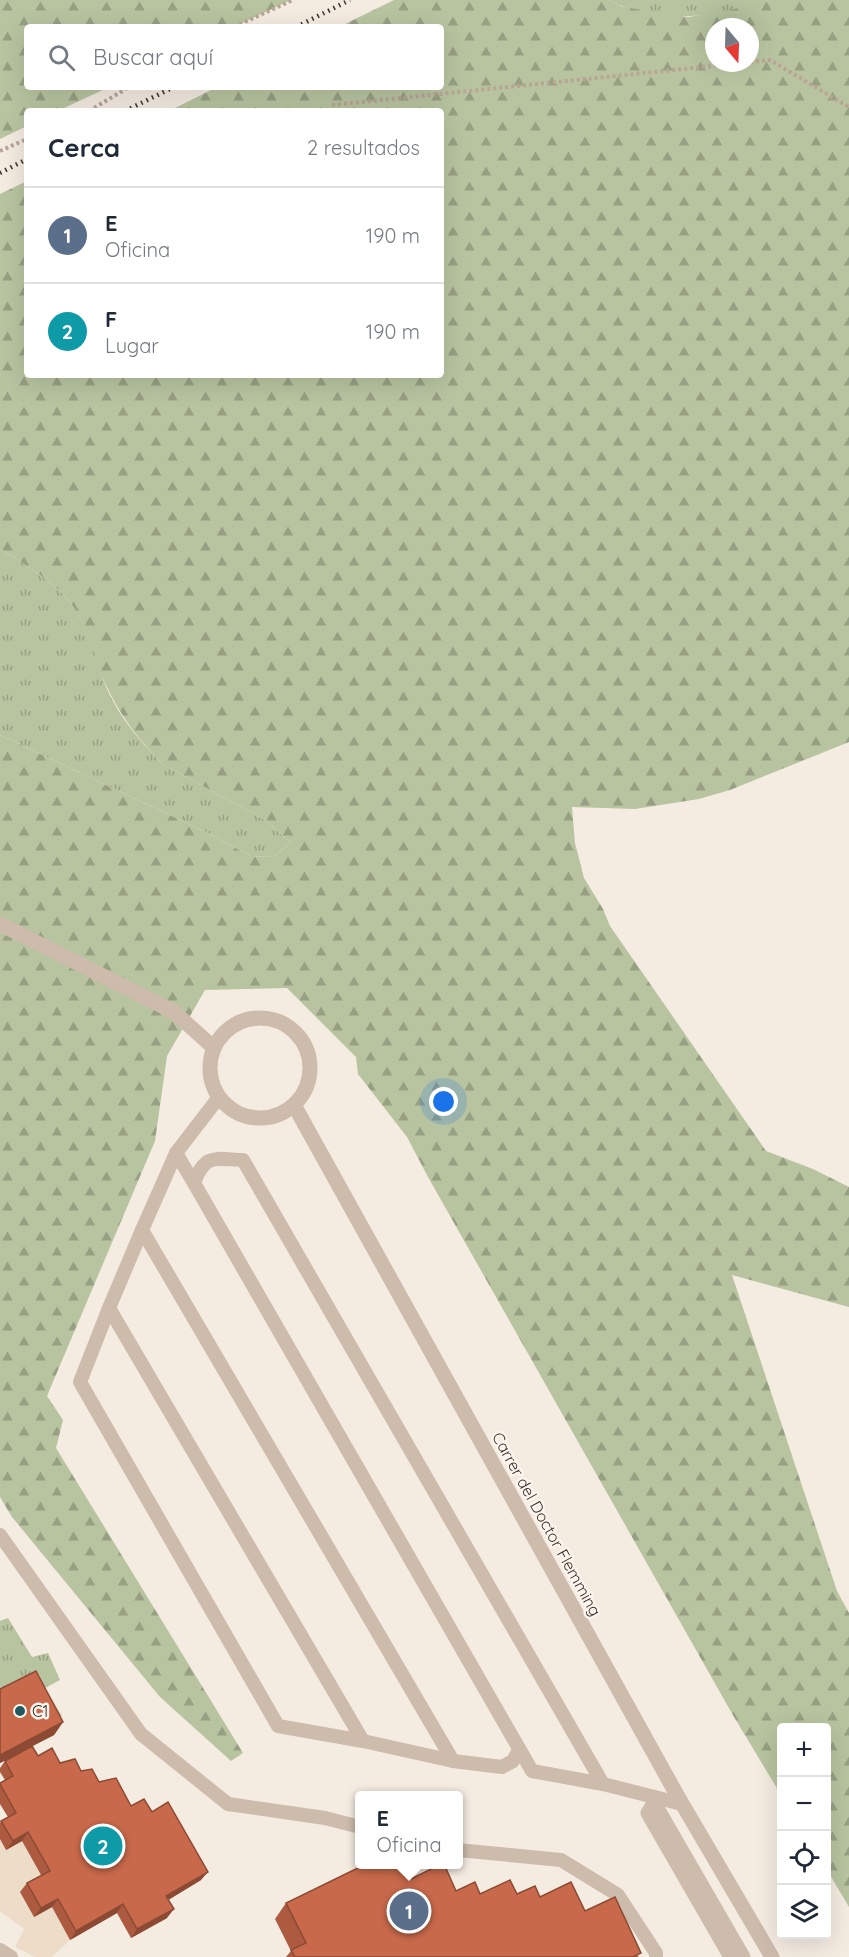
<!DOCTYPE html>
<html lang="es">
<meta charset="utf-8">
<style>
:root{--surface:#fff;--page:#f6f6f7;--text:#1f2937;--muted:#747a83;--line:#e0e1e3;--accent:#1f5a5e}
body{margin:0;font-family:Quicksand,sans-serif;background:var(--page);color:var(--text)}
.controls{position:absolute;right:18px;bottom:18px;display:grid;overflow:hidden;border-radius:6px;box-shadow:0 6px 24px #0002}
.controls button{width:54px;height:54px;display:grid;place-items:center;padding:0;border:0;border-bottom:2px solid var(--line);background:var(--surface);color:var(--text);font:30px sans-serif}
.compass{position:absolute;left:705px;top:18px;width:54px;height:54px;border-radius:50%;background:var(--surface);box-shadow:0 6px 24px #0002;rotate:161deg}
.you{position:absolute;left:444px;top:1102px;width:21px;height:21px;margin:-15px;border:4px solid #fff;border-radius:50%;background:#1a73e8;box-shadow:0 0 0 9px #1a73e833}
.badge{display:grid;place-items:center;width:39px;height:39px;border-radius:50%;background:var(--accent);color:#fff;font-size:20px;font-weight:700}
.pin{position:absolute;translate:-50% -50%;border:3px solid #fff;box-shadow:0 2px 6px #0006}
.popup{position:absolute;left:355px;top:1791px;width:108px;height:78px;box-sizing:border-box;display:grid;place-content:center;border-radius:6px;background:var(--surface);filter:drop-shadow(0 2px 4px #0005);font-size:20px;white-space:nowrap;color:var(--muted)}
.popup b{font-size:22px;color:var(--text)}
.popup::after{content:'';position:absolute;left:50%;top:100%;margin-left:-12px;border:12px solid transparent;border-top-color:var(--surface)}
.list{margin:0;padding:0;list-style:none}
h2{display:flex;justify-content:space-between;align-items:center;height:78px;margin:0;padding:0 24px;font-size:26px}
h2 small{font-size:20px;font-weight:400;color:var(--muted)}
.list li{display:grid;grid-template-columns:39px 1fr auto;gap:18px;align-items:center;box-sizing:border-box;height:96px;padding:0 24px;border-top:2px solid var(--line)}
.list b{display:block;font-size:22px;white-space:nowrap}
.list p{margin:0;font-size:20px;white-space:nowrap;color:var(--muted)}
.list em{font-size:20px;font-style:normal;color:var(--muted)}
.icon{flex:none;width:33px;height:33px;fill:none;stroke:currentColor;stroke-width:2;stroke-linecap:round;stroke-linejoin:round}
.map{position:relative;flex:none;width:849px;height:1957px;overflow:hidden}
.search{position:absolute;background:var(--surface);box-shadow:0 6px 24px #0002;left:24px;top:24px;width:420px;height:66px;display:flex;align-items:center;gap:15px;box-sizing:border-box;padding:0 21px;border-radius:6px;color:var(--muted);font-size:22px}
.panel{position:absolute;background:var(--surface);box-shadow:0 6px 24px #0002;left:24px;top:108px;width:420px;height:270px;border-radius:6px}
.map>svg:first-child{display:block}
</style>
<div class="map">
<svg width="849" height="1957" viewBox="0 0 849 1957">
<defs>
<pattern id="grass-tufts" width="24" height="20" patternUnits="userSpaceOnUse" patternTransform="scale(1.5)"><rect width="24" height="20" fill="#b8c4a0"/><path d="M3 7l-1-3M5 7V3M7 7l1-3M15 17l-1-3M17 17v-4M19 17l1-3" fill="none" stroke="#97a083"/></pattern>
<pattern id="forest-firs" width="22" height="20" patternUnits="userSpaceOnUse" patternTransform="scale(1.5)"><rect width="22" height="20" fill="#b8c4a0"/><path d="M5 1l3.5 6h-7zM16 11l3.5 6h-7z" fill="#97a083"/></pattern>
</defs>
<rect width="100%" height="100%" fill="#f4ebe1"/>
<!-- grass -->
<g fill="url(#grass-tufts)">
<path d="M 609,0 L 769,0 C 719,17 658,26 609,0 Z"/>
<path d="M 0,549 C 24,564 52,580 70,602 C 87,624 94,654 103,679 C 115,712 139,741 164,765 L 265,820 L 291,843 L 273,857 L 250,856 L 210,834 L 0,735 Z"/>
<path d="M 8,1618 L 32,1657 L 48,1653 L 60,1680 L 45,1688 L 62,1716 L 48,1724 L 0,1697 L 0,1621 Z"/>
</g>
<!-- forest -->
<g fill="url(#forest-firs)" fill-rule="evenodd">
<path d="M 0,0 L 291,0 L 234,27 L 27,27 L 27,87 L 109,87 L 58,111 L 27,111 L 27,126 L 0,139 Z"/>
<path d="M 394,0 L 609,0 L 623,7 L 688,17 L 727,11 L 769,0 L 849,0 L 849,742 L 730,790 L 699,799 L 635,809 L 572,807 L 575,843 L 584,878 L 603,909 L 610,926 L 766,1151 L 813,1169 L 849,1187 L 849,1307 L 732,1275 L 837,1591 L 849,1613 L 849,1907 L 827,1870 L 826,1728 L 782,1728 L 781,1795 L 734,1717 L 428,1177 L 407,1137 L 358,1074 L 356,1057 L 287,988 L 205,990 L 167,1056 L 155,1141 L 47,1396 L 63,1420 L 56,1448 L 243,1753 L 231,1761 L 160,1697 L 12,1517 L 0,1497 L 0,735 L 210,834 L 250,856 L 273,857 L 291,843 L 265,820 L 164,765 C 139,741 119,714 105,683 C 93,657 88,625 70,602 C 52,580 24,564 0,549 L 0,194 L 27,181 L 27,375 L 441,375 L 441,111 L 169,111 L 217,87 L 441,87 L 441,27 L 339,27 ZM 714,27 L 750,27 L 750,63 L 714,63 Z"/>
</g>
<!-- plaza -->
<path fill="#ecdcc8" d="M 0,1839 L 6,1850 L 22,1841 L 43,1880 L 21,1893 L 34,1917 L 52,1907 L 70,1940 L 52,1957 L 35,1957 L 15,1947 L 24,1929 L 0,1911 Z"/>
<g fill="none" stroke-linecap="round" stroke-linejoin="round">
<!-- path -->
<g stroke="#b9a596" stroke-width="4" stroke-dasharray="3 3" stroke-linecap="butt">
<path d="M 234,27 L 293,0"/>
<path d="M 750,62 L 770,60 L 849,107"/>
<path d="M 332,105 L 742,63"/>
<path d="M 89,111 L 129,87"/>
<path d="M 0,151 L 27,139"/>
</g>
<!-- lane -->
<g stroke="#cdbbac" stroke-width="14">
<path d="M 219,1097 L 176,1153 L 142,1230 L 453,1761 L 502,1767 L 513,1761 L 519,1750"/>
<path d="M 176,1153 L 194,1183"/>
<path d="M 142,1230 L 109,1308 L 363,1741 L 453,1761"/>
<path d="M 109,1308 L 80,1382 L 278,1726 L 363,1741"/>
<path d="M 0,1535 L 141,1734 L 228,1804 L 325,1818 L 360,1827"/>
<path d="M 603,1784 L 243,1160 C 215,1159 205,1153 194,1183 L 532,1771 L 603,1784 L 682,1804"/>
<path d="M 458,1850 L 561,1860 L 618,1895 L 656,1953 L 656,1957"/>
<path d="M 0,1950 L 11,1957"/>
</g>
<!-- street -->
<g stroke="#cdbbac" stroke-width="15">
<path d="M 0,924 L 174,1012 L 214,1048"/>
<circle cx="260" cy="1068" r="50"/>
<path d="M 294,1105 L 677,1795 L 772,1957"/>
<path d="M 731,1957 L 648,1813 L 654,1803 L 743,1957"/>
</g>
<!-- rail -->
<g stroke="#3b302b" stroke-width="4.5" stroke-dasharray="1.5 4.5" stroke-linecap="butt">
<path d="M 296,27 L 350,0"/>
<path d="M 125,111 L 174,87"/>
<path d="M 0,173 L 27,159"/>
</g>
</g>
<!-- wall -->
<g fill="#ac5a40">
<path d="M 0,1689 L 63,1722 L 54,1735 L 32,1746 L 38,1756 L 81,1771 L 99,1782 L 131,1806 L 152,1812 L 201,1880 L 168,1900 L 167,1918 L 131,1938 L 117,1913 L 70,1940 L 52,1907 L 34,1917 L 20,1892 L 27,1883 L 41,1875 L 22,1841 L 6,1850 L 0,1839 L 0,1823 L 1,1821 L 8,1817 L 0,1804 L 0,1783 L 5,1780 L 0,1772 L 0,1768 L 5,1761 L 18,1754 L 0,1763 Z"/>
<path d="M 411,1879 L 456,1891 L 480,1894 L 517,1894 L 540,1897 L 585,1911 L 639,1957 L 286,1957 L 291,1951 L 275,1919 L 286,1903 Z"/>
</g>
<!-- shaded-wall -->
<g fill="#8c4a34">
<path d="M 63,1722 L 54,1735 L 0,1763 L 0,1755 Z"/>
<path d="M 28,1832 L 22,1841 L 6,1850 L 13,1841 Z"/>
<path d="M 208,1872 L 201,1880 L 160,1905 L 166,1896 Z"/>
<path d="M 58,1899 L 52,1907 L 34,1917 L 41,1908 Z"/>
<path d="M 123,1904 L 117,1913 L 70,1940 L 76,1931 Z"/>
<path d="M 174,1909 L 167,1918 L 131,1938 L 137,1929 Z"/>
</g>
<!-- building -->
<g fill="#c8694b" stroke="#8c4a34" stroke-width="1.5">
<path d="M 36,1671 L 63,1722 L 0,1755 L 0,1689 Z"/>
<path d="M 32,1746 L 38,1756 L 52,1748 L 60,1763 L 75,1759 L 81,1771 L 92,1769 L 99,1782 L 116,1778 L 131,1806 L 144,1799 L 152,1812 L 168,1802 L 208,1872 L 166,1896 L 174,1909 L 137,1929 L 123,1904 L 76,1931 L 58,1899 L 41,1908 L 27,1883 L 50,1871 L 28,1832 L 13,1841 L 1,1821 L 16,1813 L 0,1784 L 0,1783 L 13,1776 L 5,1761 Z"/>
<path d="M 366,1864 L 404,1864 L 411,1879 L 441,1864 L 444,1864 L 456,1891 L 475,1882 L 480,1894 L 510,1880 L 517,1894 L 535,1886 L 540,1897 L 571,1882 L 585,1911 L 615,1897 L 641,1953 L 633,1957 L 295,1957 L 291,1950 L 306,1943 L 286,1903 Z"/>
</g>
<!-- markers -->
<circle fill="#1f5a5e" stroke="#fbf5ee" stroke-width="2" cx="20" cy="1711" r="6"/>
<g text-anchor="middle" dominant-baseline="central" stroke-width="5" stroke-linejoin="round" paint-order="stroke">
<!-- street labels -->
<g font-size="16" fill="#3b302b" stroke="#fbf5ee">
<text transform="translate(547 1524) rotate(61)">Carrer del Doctor Flemming</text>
</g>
<!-- poi labels -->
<g font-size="16" fill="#3b302b" stroke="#fbf5ee" text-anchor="start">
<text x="32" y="1711">C1</text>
</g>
</g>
</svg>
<div class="controls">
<button>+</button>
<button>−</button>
<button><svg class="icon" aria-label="locate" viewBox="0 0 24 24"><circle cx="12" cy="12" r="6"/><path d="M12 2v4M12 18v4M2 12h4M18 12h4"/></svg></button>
<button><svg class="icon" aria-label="layers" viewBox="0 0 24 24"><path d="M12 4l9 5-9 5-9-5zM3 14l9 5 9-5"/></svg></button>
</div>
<svg class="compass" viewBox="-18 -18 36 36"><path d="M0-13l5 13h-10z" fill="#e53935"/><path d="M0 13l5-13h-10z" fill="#747a83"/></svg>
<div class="you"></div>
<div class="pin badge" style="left:409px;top:1911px;background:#5c6f8a">1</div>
<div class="popup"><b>E</b>Oficina</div>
<div class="pin badge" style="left:103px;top:1846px;background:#0f9aa8">2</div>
<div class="search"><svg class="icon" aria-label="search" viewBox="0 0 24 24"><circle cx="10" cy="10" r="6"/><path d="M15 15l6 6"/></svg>Buscar aquí</div>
<section class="panel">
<h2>Cerca<small>2 resultados</small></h2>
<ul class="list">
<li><span class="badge" style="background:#5c6f8a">1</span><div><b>E</b><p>Oficina</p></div><em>190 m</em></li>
<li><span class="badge" style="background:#0f9aa8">2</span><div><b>F</b><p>Lugar</p></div><em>190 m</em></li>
</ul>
</section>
</div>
